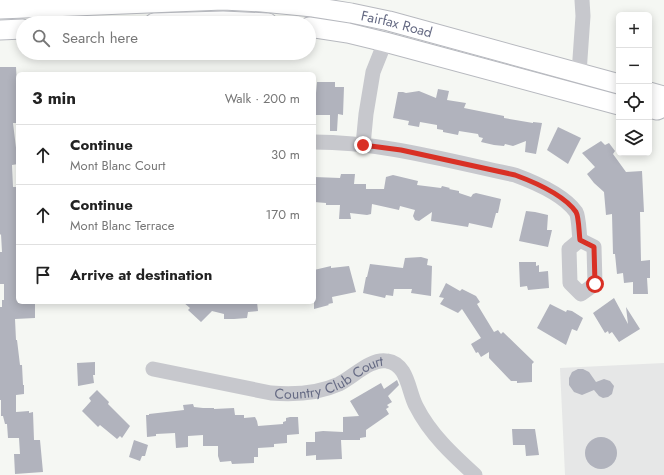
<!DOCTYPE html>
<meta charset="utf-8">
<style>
:root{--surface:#fff;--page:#f2f2f2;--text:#222;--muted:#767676;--line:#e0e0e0}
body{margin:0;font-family:Jost,sans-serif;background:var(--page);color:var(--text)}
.controls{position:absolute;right:12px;top:12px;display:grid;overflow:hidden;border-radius:6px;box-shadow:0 2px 10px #0003}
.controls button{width:36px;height:36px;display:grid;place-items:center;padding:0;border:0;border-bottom:1px solid var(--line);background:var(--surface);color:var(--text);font:20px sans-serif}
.stop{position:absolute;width:12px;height:12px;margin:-9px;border:3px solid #d93025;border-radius:50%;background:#fff}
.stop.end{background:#d93025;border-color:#fff;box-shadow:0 1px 4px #0008}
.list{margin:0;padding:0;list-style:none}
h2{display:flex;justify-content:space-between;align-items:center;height:52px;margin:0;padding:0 16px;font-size:17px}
h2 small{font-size:13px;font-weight:400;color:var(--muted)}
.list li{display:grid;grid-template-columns:26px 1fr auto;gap:12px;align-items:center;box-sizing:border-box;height:60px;padding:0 16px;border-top:1px solid var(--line)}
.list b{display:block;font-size:15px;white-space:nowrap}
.list p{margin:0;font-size:13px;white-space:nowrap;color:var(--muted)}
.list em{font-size:13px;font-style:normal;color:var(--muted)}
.icon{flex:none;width:22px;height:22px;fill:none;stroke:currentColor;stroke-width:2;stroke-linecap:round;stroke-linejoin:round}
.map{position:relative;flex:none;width:664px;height:475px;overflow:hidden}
.search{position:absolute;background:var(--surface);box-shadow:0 2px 10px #0003;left:16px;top:16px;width:300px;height:44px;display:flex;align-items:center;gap:10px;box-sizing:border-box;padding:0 14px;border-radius:22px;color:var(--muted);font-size:15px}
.panel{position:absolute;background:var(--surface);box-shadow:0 2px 10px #0003;left:16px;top:72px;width:300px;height:232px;border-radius:6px}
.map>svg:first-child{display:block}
</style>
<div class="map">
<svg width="664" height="475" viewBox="0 0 664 475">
<rect width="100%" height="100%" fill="#f5f7f3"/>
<!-- built -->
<path fill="#e6e7e7" d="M 664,363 L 664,475 L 565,475 L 560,368 Z"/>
<!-- green -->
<path fill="#d3dcd3" d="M 571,81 L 619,94 L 619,100 L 562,82 Z"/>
<!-- building -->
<g fill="#b1b3bd">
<path d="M 0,67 L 16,67 L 18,108 L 16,109 L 16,123 L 13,123 L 18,164 L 12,165 L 13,187 L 18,187 L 18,196 L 16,197 L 16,217 L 18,216 L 18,225 L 17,225 L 18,302 L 35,302 L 35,318 L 15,319 L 16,340 L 17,340 L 20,365 L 22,365 L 23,385 L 24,385 L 24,394 L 16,395 L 16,412 L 29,411 L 29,413 L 33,412 L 34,440 L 40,440 L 43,472 L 15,474 L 14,454 L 20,454 L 19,438 L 8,438 L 7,424 L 5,424 L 3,416 L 1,416 L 1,400 L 0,400 L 0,307 L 2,307 L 2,300 L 4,300 L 4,284 L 0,284 L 0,252 L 2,252 L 1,234 L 0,235 Z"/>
<path d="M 317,82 L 335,82 L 335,87 L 344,87 L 343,115 L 338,114 L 337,131 L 330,131 L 330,115 L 314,115 L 314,92 L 316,93 Z"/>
<path d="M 438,89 L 449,91 L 447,100 L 466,103 L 464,108 L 504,116 L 504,118 L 533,123 L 533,122 L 542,123 L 536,154 L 525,152 L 526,141 L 513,146 L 505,144 L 504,146 L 494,145 L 481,142 L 483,138 L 479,137 L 478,134 L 459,131 L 458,135 L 443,132 L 443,130 L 437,129 L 437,125 L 420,122 L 419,127 L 408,125 L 409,121 L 393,118 L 398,92 L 403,92 L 406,93 L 419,91 L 436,98 Z"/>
<path d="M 558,127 L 581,138 L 568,164 L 547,150 Z"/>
<path d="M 601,141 L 605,145 L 609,143 L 615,151 L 613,154 L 626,172 L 642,171 L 644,212 L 640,212 L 641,261 L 650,260 L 650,278 L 647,278 L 648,294 L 633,294 L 633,282 L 624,283 L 623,273 L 617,274 L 615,254 L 613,254 L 612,214 L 606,215 L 604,192 L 594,183 L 587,174 L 595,167 L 582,153 Z"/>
<path d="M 341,174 L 355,174 L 354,184 L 366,184 L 366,189 L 384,189 L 386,177 L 393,175 L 418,181 L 417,185 L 441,188 L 442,186 L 450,188 L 449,189 L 459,191 L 459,193 L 471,197 L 473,194 L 476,193 L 501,199 L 498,213 L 496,213 L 492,228 L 469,223 L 468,227 L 431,221 L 432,212 L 419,221 L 415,220 L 413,216 L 415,210 L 400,206 L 399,210 L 372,204 L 371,214 L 367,215 L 350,213 L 351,219 L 339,219 L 340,205 L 326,205 L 326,203 L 314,202 L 314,177 L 340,178 Z"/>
<path d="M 526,211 L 535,212 L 548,215 L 547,230 L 552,230 L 548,247 L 519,241 Z"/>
<path d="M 421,257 L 428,259 L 427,265 L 432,266 L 431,296 L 411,293 L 412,289 L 394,289 L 393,296 L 386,295 L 385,298 L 363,293 L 366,277 L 367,277 L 370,264 L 403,268 L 405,258 Z"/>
<path d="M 519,262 L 536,262 L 536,266 L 539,265 L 539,272 L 548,271 L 549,288 L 528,290 L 527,286 L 520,287 Z"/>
<path d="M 331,266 L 331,268 L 349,266 L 356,292 L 332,297 L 333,303 L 328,304 L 329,305 L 314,309 L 314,270 Z"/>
<path d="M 446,283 L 460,291 L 462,289 L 476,296 L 480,302 L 477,304 L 494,332 L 498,330 L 501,334 L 503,332 L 534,362 L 532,364 L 532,382 L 517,383 L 517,381 L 511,381 L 489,358 L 489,352 L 481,357 L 478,352 L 476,353 L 471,344 L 481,338 L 462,309 L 458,313 L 440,304 L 444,298 L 439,297 Z"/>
<path d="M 614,298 L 628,324 L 626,307 L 640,329 L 619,342 L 612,332 L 609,334 L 608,331 L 605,333 L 593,313 Z"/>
<path d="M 183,302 L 257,302 L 258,311 L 248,312 L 247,318 L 234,319 L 224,319 L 224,314 L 212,311 L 201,322 L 188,310 L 190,308 Z"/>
<path d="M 550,304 L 566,312 L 567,310 L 572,311 L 583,318 L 577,331 L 572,329 L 566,345 L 537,328 Z"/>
<path d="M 95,362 L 95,375 L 93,375 L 94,383 L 78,386 L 77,363 Z"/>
<path d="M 578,369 L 583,369 L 589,372 L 596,382 L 604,379 L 610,381 L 614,386 L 612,394 L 608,397 L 603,398 L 599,396 L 594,390 L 582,395 L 574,392 L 569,385 L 569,378 L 572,372 Z"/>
<path d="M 397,380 L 399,385 L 388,396 L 392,402 L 387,405 L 389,407 L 386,409 L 389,414 L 366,430 L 366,437 L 360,438 L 360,440 L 341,440 L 342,459 L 316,460 L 316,455 L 306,456 L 306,442 L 315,442 L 315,432 L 323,431 L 343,432 L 343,417 L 359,416 L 350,401 L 381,383 L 384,389 Z"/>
<path d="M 97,390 L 109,402 L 108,404 L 130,426 L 122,438 L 120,436 L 117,439 L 100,425 L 98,427 L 82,411 L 91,401 L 89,398 Z"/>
<path d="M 193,404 L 194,407 L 203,408 L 214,408 L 214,409 L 234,408 L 235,415 L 244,415 L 244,418 L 255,417 L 257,421 L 258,426 L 283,424 L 283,422 L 286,421 L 286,418 L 290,417 L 298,417 L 299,434 L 287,435 L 287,443 L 274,444 L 274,447 L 258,448 L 258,457 L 254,457 L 254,463 L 232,464 L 231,461 L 220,462 L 218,456 L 218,446 L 203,446 L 203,435 L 188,436 L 188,447 L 176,448 L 175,433 L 156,434 L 156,436 L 147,437 L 146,415 L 149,415 L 149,414 L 184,410 L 183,405 Z"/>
<path d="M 512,429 L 535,429 L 539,455 L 526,456 L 525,445 L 513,445 Z"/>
<circle cx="601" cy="453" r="16"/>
<path d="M 134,440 L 148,445 L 145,456 L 142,456 L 140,461 L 129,457 Z"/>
</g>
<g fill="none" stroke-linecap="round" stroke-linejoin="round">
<!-- major casing -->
<g stroke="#b7b9bf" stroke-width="21">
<g id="major">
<path id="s2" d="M 0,9 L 223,0 L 262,2 L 313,7 L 351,13 L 389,21 L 619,84"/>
<path d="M 154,23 L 223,21 L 268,23"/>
<path d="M 309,27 L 348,33 L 385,42 L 619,105"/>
<path d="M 0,30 L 23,29"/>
<path d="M 649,92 L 664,96"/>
<path d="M 649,108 L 657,110 L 664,107"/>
</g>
</g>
<!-- minor -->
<g stroke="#c7c8cd" stroke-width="15">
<path d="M 579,73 L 583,16 L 582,0"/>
<path d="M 314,142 C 382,142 449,161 515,175 C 534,182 564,195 576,212 C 579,217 579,234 580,240"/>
<path d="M 363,145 L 366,114 L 373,72 L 385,42"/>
<path d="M 580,240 L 594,247 L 595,284 L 581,294 L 570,283 L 569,249 Z"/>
<path id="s1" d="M 153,369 L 271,393 C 294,395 317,394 339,384 C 353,377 371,358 387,361 C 408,364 408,391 416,406 C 430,434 453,455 475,475"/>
</g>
<!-- major -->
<use href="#major" stroke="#fff" stroke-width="19"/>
</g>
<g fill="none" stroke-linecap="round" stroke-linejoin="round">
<!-- route -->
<path stroke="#d93025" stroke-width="5" d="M 363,145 L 401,150 L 515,175 C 534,182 564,195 576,212 C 579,217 579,234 580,240 L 594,247 L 595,284"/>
</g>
<g text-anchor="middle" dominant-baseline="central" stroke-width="4" stroke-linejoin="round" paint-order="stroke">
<!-- street labels -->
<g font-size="14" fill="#666b84" stroke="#fff">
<text stroke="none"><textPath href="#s2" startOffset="399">Fairfax Road</textPath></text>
<text stroke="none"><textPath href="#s1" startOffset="182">Country Club Court</textPath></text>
</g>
</g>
</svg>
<div class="controls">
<button>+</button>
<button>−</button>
<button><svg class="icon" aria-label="locate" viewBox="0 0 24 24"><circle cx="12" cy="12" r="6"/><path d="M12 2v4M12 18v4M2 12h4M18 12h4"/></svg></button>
<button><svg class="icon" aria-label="layers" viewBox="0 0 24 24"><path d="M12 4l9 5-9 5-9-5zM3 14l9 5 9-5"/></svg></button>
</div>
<div class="stop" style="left:595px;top:284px"></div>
<div class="stop end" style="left:363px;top:145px"></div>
<div class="search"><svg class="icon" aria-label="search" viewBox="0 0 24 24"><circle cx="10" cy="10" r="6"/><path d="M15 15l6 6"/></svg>Search here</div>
<section class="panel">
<h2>3 min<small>Walk · 200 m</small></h2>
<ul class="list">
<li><svg class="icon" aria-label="ahead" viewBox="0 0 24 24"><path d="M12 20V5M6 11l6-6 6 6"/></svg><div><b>Continue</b><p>Mont Blanc Court</p></div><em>30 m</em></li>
<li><svg class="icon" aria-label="ahead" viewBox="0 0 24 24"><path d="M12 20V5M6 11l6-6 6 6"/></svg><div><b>Continue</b><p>Mont Blanc Terrace</p></div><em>170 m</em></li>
<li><svg class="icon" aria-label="arrive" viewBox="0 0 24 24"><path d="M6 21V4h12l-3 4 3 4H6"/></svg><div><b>Arrive at destination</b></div></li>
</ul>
</section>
</div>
